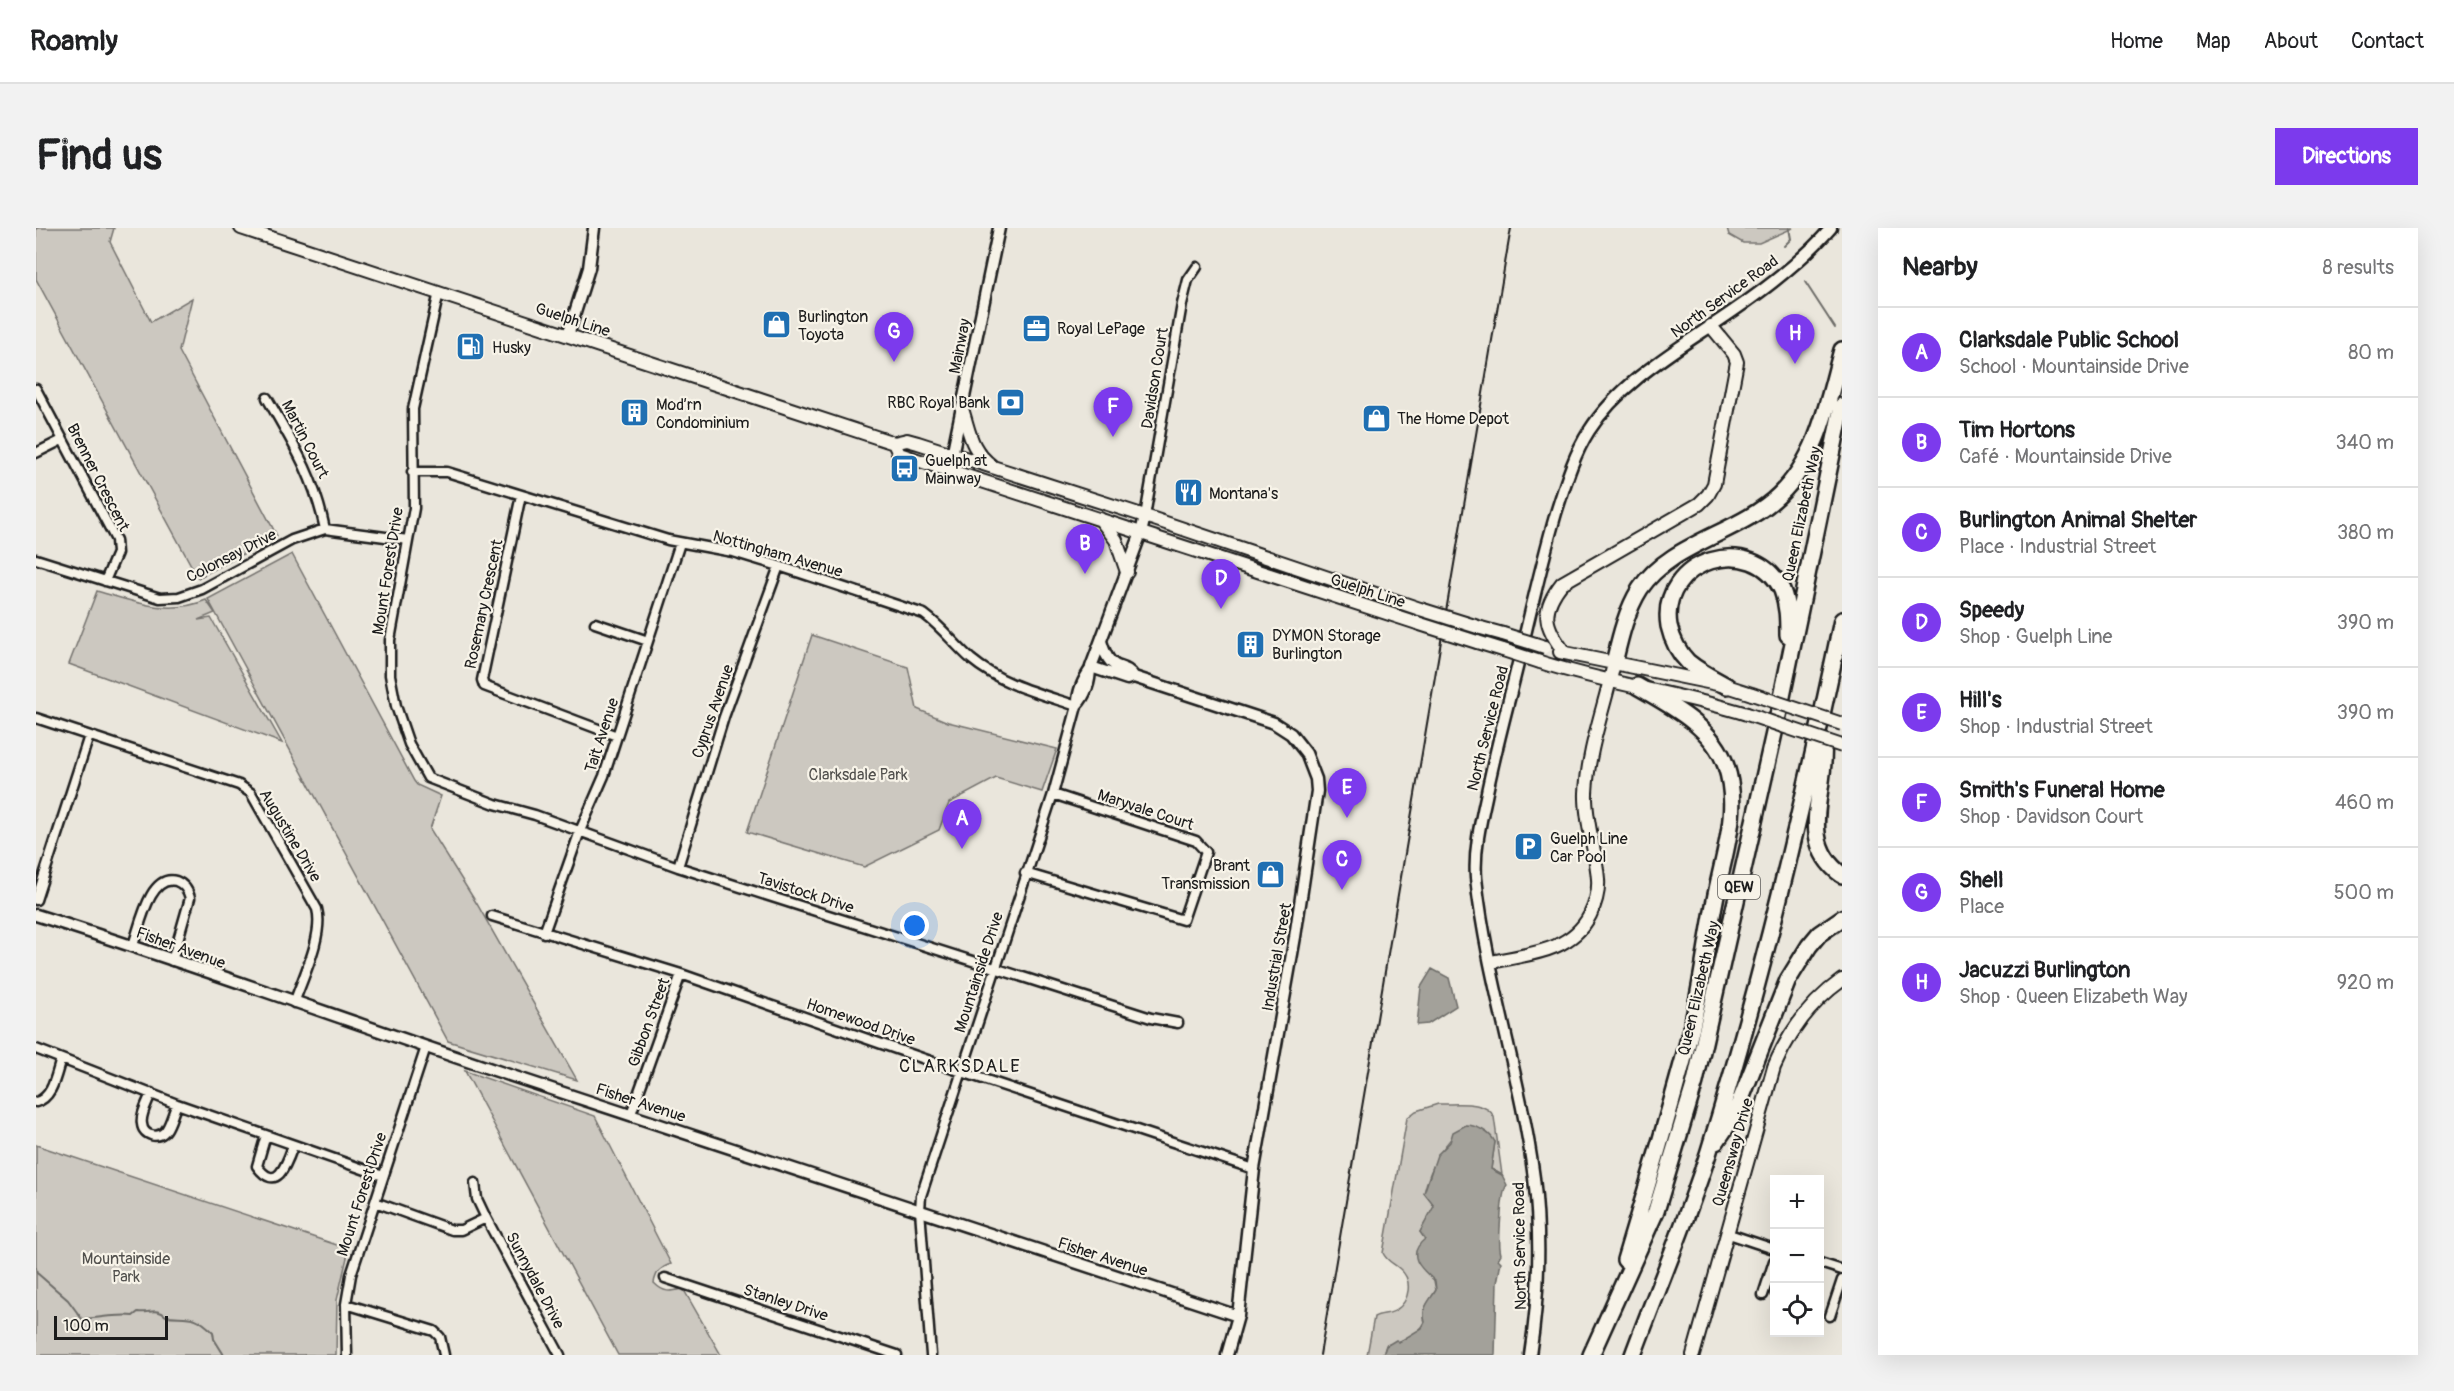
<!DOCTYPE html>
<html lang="en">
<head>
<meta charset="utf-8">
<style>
  :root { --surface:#fff; --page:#f2f2f2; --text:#202124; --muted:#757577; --line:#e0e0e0; --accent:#7c3aed }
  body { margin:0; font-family:Pangolin,sans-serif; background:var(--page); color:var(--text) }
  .controls { position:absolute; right:18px; bottom:18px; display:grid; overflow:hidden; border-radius:0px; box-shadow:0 6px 24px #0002 }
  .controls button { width:54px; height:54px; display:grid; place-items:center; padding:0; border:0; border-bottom:2px solid var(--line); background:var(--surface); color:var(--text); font:30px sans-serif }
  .scale { position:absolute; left:18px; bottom:15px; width:114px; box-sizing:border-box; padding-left:6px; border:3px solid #1c1c1c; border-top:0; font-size:16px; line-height:21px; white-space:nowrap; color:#1c1c1c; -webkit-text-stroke:4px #f7f3e8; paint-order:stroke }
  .you { position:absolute; left:879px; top:698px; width:21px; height:21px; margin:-15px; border:4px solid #fff; border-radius:50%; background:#1a73e8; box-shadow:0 0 0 9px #1a73e833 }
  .badge { display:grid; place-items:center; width:39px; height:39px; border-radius:50%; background:var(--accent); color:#fff; font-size:20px; font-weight:700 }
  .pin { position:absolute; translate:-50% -50px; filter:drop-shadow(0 2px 3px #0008) }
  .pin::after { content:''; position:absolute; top:32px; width:21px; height:18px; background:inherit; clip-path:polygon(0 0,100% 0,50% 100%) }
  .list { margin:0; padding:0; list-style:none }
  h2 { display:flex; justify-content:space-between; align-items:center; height:78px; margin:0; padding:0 24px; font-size:26px }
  h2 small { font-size:20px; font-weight:400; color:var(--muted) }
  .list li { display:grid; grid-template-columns:39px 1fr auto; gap:18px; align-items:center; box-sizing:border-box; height:90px; padding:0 24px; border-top:2px solid var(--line) }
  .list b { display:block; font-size:22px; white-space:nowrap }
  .list p { margin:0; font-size:20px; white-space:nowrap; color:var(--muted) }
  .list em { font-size:20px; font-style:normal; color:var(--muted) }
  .icon { flex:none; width:33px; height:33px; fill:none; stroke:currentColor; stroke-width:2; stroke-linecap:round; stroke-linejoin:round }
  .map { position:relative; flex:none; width:1806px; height:1127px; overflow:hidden; border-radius:0px }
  header { display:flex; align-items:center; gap:36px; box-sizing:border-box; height:84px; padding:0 30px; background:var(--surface); border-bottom:2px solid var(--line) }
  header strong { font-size:28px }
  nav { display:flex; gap:33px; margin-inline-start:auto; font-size:21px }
  .intro { display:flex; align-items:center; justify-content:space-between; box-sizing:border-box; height:144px; padding:0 36px }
  h1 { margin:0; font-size:42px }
  .button { padding:15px 27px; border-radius:0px; background:var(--accent); color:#fff; font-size:21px; font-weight:700 }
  main { display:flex; gap:36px; padding:0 36px }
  aside { flex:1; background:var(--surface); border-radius:0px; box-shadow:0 6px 24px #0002 }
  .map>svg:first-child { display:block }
  .green { fill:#ccc8c0; stroke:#74726e; stroke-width:1.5 }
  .water { fill:#a3a19a; stroke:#6d6c68; stroke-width:1.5 }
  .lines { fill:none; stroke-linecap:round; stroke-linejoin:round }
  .stream { stroke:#6d6c68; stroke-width:2 }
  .minor-casing { stroke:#1c1c1c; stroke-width:13 }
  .tertiary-casing { stroke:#1c1c1c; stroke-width:15 }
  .secondary-casing { stroke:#1c1c1c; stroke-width:16 }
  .motorway-casing { stroke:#1c1c1c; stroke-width:20 }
  .minor { stroke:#f7f3e8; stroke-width:8 }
  .tertiary { stroke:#f7f3e8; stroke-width:10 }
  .secondary { stroke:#f7f3e8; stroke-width:12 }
  .motorway { stroke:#f7f3e8; stroke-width:15 }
  .rail { stroke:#1c1c1c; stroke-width:2 }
  .secondary-bridge-casing { stroke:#1c1c1c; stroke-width:16; stroke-linecap:butt }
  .secondary-bridge { stroke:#f7f3e8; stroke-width:12 }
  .labels { text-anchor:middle; stroke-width:4.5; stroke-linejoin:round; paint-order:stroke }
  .shield { fill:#f7f3e8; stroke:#5e5c59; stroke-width:1.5 }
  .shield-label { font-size:15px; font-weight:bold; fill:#1c1c1c }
  .street-label { font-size:16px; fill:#1c1c1c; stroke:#f7f3e8 }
  .poi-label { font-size:16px; fill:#1c1c1c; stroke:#f7f3e8; text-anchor:start }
  .park-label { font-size:16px; fill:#51504d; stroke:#f7f3e8 }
  .neighbourhood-label { font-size:18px; letter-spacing:1.5px; fill:#1c1c1c; stroke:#f7f3e8 }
</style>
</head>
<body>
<header>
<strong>Roamly</strong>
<nav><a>Home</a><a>Map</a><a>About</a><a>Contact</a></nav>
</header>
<div class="intro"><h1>Find us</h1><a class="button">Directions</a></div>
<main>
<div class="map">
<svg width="1806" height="1127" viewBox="0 0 1806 1127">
  <rect width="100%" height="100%" fill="#eae6dc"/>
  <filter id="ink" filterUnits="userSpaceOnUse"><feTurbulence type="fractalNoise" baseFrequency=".0167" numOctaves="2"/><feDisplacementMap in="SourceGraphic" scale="12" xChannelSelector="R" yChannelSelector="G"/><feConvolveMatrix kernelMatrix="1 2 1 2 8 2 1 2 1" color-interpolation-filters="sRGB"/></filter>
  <g filter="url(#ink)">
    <path class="green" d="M0,0H78L74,14L115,94L156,70L143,123L241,308L162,350L0,51Z
      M1691,0H1757L1723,15H1707L1693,7Z
      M256,326L378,553L381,557L405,568L394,601L441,676L541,852L412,813L172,371Z
      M61,363C98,374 133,388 170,372L179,385L162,392L175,390L246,515L33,436Z
      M776,407L872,439L881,481L912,494L1021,521L1006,564L960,550L913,575L903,602L828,639L711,604Z
      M429,843L559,888L635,1036C624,1040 620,1044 618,1055C628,1065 634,1064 646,1061L649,1064L685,1127H582Z
      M1402,876C1418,877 1450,871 1458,889L1466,947L1455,941L1459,914L1430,897C1408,912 1394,940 1388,965L1399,978L1384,1004L1389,1011L1400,1062C1393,1074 1385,1080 1389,1094C1383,1107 1364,1114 1350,1117L1347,1127H1331L1338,1089C1345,1085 1353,1087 1360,1082C1374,1073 1377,1052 1364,1041C1358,1035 1351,1034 1347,1025L1371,890L1380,883Z
      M0,917L313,1021L301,1072L300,1127H0Z"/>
    <path class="water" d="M1396,741L1413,750L1420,778L1392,796L1381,797L1385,759Z
      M1430,897C1440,897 1454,904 1459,914L1455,941L1466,947L1471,957C1465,963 1462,1017 1465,1026L1462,1031L1465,1034L1461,1055L1459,1127H1347L1350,1118L1360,1112L1363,1114L1386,1100L1389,1094C1385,1079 1393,1074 1400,1062L1399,1053C1385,1041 1369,1027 1389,1011L1384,1004L1398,978L1388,965L1401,927L1414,914L1417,904Z"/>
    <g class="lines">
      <path class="stream" d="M1748,18L1755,11L1753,0
        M1769,54L1799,100
        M0,1040L1,1045L32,1072L46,1091C62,1090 83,1086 97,1088L102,1084C113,1086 121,1079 130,1088C153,1090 158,1085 177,1104L178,1111L188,1127
        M269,1127H277"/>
      <defs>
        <path id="minor" d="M403,64L377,181L378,280L354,412V447L360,478L373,516L392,550L459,576L499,587L642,639L1115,790L1142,795
          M0,161L80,312L81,325L69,353
          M231,170C258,217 278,248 289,301
          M0,225L26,212
          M376,244H411L632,312L697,324L743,338L888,386C907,400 918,416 935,431C966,457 1005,466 1041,478
          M485,267L446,452L448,458L581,508
          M1109,288L1146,76L1152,52L1161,39
          M0,331L124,370L143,369L166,361L256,312L289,301L372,312
          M559,395L612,413
          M1041,478C1051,467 1055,453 1055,439
          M0,490L203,557L215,565L281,681C288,707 267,749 258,775
          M642,639L688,489L743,338
          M989,645L1147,692L1170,624L1160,613L1017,566
          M0,672L53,508
          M456,688L645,746L926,844L1218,941
          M508,705L544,603L568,548L644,315
          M97,717C104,699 113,646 140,653C148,656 152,662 154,670L136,733
          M0,821L141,876L347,948
          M115,865C112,874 104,887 106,896C107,908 123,912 130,902C135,895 137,884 141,876
          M0,874C17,870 20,846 25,831
          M595,886L645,746
          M230,907L221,938C241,966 251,935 257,918
          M439,955L441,971L450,990L524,1127
          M339,974L416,1002H425L450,990
          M1690,1005L1738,1021
          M1784,1035L1806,1042
          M629,1050L861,1127
          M1727,1067L1738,1033
          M310,1076L398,1103L404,1109L408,1127
          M1794,1088L1806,1052
          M311,1127L310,1076L315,1047L390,819
          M895,1127L884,982L885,968L1017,566L1041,478C1040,464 1047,450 1055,439"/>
        <path id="tertiary" d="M532,107L553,40L558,0
          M913,242L963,0
          M1065,413C1075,449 1087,432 1098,449L1238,495L1255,506L1270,525L1280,551L1281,563L1259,709L1218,941L1202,1088L1191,1127
          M1098,449L1091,451L1055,439L1105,305L1109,288
          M0,687C156,736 309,792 464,844C710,926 956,1007 1202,1088
          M1494,1127C1503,1069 1505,1008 1498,950C1485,849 1451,751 1440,650C1438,623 1444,596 1450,569C1458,529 1468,491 1478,452C1492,396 1504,340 1520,285C1529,257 1537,228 1553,203C1581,159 1630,128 1672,100C1716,71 1761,39 1795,0"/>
        <path id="secondary" d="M205,0L858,215L871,212L882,215L1109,288L1384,381
          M926,181C934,205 934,221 956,238
          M858,215L863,226L1381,395
          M1064,291L1080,312L1091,344
          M1445,400L1467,406
          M1441,414L1467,422
          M1524,424L1691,458L1716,466
          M1529,425C1508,398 1504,383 1526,355L1663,276L1672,267L1678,256L1701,134L1698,126L1675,98
          M1504,434C1572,456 1643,465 1711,486
          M1455,734C1492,726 1535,724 1554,687C1560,675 1563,664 1562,651C1560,622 1549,594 1550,565C1552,520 1569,478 1578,435
          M1657,1127L1738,839C1753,804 1775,774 1806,752"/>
        <path id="motorway" d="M1578,435C1584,410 1590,383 1604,361C1634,315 1703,306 1743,267C1783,229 1792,172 1806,122
          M1691,458C1678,451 1664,444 1652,434C1642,424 1636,411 1633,398C1622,331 1718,303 1746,362C1752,377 1752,392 1752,407
          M1787,516C1792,561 1759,613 1806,647
          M1680,914L1699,886L1752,752L1773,718L1783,706L1806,690
          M1589,1032C1611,958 1634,884 1653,810C1665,765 1670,717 1679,672C1687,627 1705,583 1690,538C1677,499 1634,477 1601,458
          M1555,1127L1620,983L1659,854L1743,483L1806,178
          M1597,1127C1622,1059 1651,992 1673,923C1727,749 1769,571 1806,392"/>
      </defs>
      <use href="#minor" class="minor-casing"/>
      <use href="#tertiary" class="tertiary-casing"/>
      <use href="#secondary" class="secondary-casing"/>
      <use href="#motorway" class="motorway-casing"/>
      <use href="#minor" class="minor"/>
      <use href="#tertiary" class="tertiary"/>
      <use href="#secondary" class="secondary"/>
      <use href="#motorway" class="motorway"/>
      <path class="rail" d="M1284,1127L1475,0"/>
      <defs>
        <path id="secondary-bridge" d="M1384,381L1445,400
          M1381,395L1441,414
          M1467,406L1509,419
          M1467,422L1504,434
          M1716,466L1806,496
          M1711,486L1806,518"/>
      </defs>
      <use href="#secondary-bridge" class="secondary-bridge-casing"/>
      <use href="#secondary-bridge" class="secondary-bridge"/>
    </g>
  </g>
  <defs>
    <symbol id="shop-square" viewBox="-11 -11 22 22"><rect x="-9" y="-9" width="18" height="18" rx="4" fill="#1f6fb2" stroke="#f7f3e8"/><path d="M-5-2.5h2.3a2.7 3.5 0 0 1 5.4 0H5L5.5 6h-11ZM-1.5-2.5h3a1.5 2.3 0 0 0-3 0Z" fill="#fff"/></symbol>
    <symbol id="office-square" viewBox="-11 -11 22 22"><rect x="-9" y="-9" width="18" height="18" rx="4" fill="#1f6fb2" stroke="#f7f3e8"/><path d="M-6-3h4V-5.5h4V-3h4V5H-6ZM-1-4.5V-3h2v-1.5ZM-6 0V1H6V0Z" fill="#fff"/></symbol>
    <symbol id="fuel-square" viewBox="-11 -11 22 22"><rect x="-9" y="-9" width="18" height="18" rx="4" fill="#1f6fb2" stroke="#f7f3e8"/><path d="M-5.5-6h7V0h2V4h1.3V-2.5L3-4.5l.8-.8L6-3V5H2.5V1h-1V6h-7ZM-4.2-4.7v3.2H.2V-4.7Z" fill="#fff"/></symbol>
    <symbol id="bank-square" viewBox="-11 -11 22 22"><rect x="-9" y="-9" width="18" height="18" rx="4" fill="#1f6fb2" stroke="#f7f3e8"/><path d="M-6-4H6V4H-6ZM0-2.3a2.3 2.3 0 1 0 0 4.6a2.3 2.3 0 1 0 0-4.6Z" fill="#fff"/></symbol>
    <symbol id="building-square" viewBox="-11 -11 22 22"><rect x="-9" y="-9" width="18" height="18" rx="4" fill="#1f6fb2" stroke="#f7f3e8"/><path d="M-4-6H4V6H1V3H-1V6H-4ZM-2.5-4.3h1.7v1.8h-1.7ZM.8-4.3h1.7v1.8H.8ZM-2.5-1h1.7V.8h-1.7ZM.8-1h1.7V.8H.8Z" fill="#fff"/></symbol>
    <symbol id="bus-square" viewBox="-11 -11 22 22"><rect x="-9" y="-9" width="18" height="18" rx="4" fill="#1f6fb2" stroke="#f7f3e8"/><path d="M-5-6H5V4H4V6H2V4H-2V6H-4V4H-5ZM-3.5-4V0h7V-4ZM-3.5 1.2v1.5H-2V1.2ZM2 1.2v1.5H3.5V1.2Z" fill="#fff"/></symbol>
    <symbol id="restaurant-square" viewBox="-11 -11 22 22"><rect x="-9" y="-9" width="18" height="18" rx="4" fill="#1f6fb2" stroke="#f7f3e8"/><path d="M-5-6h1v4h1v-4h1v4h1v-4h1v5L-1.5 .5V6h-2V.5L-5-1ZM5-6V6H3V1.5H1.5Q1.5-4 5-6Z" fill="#fff"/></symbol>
    <symbol id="parking-square" viewBox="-11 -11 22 22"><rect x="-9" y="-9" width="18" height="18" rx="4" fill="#1f6fb2" stroke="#f7f3e8"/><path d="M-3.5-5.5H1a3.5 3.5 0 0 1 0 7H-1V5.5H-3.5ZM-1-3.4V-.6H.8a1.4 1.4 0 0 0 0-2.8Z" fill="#fff"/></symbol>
  </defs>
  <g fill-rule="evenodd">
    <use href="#shop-square" x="724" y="80" width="33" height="33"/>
    <use href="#office-square" x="984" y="84" width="33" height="33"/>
    <use href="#fuel-square" x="418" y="102" width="33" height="33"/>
    <use href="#bank-square" x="958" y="158" width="33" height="33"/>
    <use href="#building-square" x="582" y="168" width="33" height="33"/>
    <use href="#shop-square" x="1324" y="174" width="33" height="33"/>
    <use href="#bus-square" x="852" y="224" width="33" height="33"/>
    <use href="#restaurant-square" x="1136" y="248" width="33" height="33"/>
    <use href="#building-square" x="1198" y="400" width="33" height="33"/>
    <use href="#parking-square" x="1476" y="602" width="33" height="33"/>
    <use href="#shop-square" x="1218" y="630" width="33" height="33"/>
  </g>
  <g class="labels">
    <rect class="shield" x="1682" y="647" width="42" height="24" rx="4.5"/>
    <g class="shield-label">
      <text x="1703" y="664">QEW</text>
    </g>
    <g class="street-label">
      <text transform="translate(1688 68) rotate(-36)" y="6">North Service Road</text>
      <text transform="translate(537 91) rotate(18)" y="6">Guelph Line</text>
      <text transform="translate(923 118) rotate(-79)" y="6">Mainway</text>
      <text transform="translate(1118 150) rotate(-81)" y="6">Davidson Court</text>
      <text transform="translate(270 211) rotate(63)" y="6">Martin Court</text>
      <text transform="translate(63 249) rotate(63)" y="6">Brenner Crescent</text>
      <text transform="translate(1765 286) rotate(-78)" y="6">Queen Elizabeth Way</text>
      <text transform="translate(742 325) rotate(16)" y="6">Nottingham Avenue</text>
      <text transform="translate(195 327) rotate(-27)" y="6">Colonsay Drive</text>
      <text transform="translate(351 343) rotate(-81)" y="6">Mount Forest Drive</text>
      <text transform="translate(1332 362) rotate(18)" y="6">Guelph Line</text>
      <text transform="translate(447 376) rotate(-78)" y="6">Rosemary Crescent</text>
      <text transform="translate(676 483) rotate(-71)" y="6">Cyprus Avenue</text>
      <text transform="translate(1451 500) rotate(-76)" y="6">North Service Road</text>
      <text transform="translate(565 507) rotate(-72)" y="6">Tait Avenue</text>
      <text transform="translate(1110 581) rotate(18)" y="6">Maryvale Court</text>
      <text transform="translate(255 607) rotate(59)" y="6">Augustine Drive</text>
      <text transform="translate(770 664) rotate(18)" y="6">Tavistock Drive</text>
      <text transform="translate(145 719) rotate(20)" y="6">Fisher Avenue</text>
      <text transform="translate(1240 729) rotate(-80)" y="6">Industrial Street</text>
      <text transform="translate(942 744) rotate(-72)" y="6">Mountainside Drive</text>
      <text transform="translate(1662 760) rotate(-77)" y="6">Queen Elizabeth Way</text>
      <text transform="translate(825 793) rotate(19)" y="6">Homewood Drive</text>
      <text transform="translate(612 794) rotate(-70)" y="6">Gibbon Street</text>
      <text transform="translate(605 874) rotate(18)" y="6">Fisher Avenue</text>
      <text transform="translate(1696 924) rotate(-74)" y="6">Queensway Drive</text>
      <text transform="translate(325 966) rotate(-72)" y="6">Mount Forest Drive</text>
      <text transform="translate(1483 1018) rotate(-91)" y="6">North Service Road</text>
      <text transform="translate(1067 1028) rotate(18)" y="6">Fisher Avenue</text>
      <text transform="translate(500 1052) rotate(62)" y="6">Sunnydale Drive</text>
      <text transform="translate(750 1074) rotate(18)" y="6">Stanley Drive</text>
    </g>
    <g class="poi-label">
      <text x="762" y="94">Burlington<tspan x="762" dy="18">Toyota</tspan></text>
      <text x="1021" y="106">Royal LePage</text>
      <text x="456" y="125">Husky</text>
      <text x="954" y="180" text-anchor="end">RBC Royal Bank</text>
      <text x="620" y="182">Mod’rn<tspan x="620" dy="18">Condominium</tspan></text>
      <text x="1361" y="196">The Home Depot</text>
      <text x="889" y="238">Guelph at<tspan x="889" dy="18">Mainway</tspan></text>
      <text x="1173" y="271">Montana's</text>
      <text x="1236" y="413">DYMON Storage<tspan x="1236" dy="18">Burlington</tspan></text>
      <text x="1514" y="616">Guelph Line<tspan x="1514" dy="18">Car Pool</tspan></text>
      <text x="1214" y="643" text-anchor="end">Brant<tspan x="1214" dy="18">Transmission</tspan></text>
    </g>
    <g class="park-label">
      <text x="822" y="552">Clarksdale Park</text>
      <text x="90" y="1036">Mountainside<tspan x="90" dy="18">Park</tspan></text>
    </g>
    <g class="neighbourhood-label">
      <text x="924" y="844">CLARKSDALE</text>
    </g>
  </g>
</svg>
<div class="controls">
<button>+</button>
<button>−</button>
<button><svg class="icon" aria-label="locate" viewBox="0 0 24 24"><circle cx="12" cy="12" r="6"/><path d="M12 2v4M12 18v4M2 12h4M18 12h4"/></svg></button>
</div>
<div class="scale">100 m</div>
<div class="you"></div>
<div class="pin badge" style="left:926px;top:621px">A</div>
<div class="pin badge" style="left:1049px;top:346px">B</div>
<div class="pin badge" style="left:1306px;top:662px">C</div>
<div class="pin badge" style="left:1185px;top:381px">D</div>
<div class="pin badge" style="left:1311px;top:590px">E</div>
<div class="pin badge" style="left:1077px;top:209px">F</div>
<div class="pin badge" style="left:858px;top:134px">G</div>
<div class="pin badge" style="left:1759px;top:136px">H</div>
</div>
<aside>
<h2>Nearby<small>8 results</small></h2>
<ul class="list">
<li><span class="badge">A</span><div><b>Clarksdale Public School</b><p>School · Mountainside Drive</p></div><em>80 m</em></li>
<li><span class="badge">B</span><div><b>Tim Hortons</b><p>Café · Mountainside Drive</p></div><em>340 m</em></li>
<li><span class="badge">C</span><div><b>Burlington Animal Shelter</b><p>Place · Industrial Street</p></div><em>380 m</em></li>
<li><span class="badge">D</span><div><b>Speedy</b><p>Shop · Guelph Line</p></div><em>390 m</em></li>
<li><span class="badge">E</span><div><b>Hill's</b><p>Shop · Industrial Street</p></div><em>390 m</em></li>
<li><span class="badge">F</span><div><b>Smith's Funeral Home</b><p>Shop · Davidson Court</p></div><em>460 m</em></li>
<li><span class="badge">G</span><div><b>Shell</b><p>Place</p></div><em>500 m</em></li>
<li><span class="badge">H</span><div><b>Jacuzzi Burlington</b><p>Shop · Queen Elizabeth Way</p></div><em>920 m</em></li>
</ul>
</aside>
</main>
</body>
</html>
